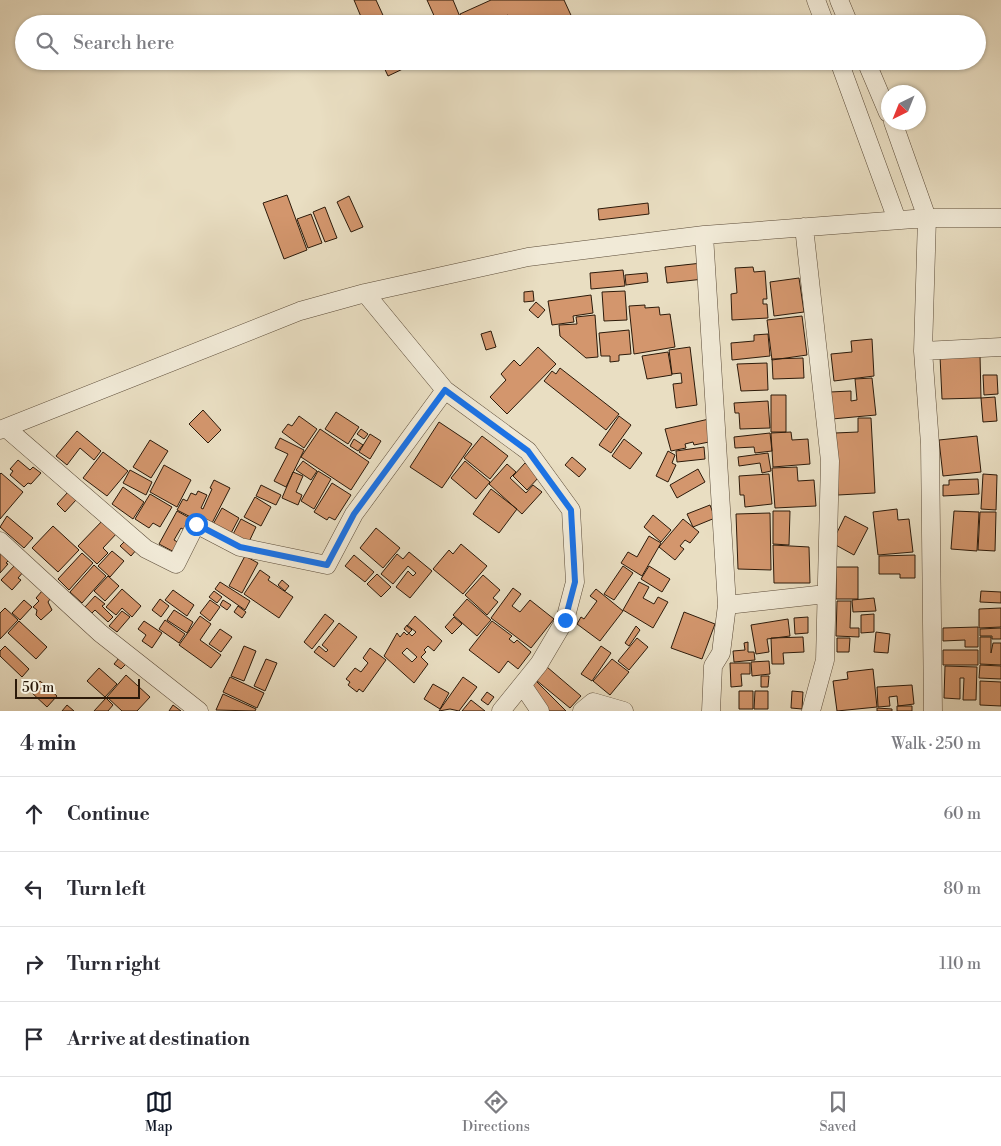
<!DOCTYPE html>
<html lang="en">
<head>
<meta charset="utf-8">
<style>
  :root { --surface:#fff; --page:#f2f2f3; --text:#2b2b33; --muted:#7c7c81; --line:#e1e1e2; --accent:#111827 }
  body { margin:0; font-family:"Libre Bodoni",serif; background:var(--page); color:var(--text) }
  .compass { position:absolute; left:881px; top:85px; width:45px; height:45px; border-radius:50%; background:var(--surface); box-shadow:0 1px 4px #0004; rotate:223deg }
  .scale { position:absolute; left:15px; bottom:12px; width:125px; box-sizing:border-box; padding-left:5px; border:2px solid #2c1a0a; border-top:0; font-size:14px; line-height:18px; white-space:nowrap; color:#2c1a0a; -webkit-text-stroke:4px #f1ead7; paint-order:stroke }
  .stop { position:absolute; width:15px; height:15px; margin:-11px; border:4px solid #1a73e8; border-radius:50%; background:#fff }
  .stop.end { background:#1a73e8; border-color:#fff; box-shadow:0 1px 5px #0008 }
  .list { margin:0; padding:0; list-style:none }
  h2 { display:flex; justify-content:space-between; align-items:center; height:65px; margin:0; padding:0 20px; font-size:21px }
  h2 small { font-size:16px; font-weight:400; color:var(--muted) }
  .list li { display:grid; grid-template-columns:32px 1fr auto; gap:15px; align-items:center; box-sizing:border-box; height:75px; padding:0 20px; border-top:1px solid var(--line) }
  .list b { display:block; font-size:19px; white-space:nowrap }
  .list em { font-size:16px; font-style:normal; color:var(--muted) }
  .icon { flex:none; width:28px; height:28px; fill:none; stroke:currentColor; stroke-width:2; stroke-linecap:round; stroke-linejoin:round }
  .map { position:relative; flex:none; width:1001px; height:711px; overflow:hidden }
  .search { position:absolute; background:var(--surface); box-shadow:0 1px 4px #0004; left:15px; right:15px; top:15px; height:55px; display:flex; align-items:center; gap:12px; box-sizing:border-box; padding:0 18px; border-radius:28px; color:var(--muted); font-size:19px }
  .sheet { height:365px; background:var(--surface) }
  nav { display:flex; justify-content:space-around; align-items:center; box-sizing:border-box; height:70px; border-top:1px solid var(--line); background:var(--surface); font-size:14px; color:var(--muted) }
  nav a { display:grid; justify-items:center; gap:2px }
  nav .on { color:var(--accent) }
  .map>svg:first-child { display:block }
  .building { fill:#d3966d; stroke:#2c1a0a; fill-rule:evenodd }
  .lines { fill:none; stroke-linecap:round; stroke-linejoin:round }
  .minor-casing { stroke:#5b4b38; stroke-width:19 }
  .minor { stroke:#f1ead7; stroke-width:18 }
  .route { stroke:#1a73e8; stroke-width:6 }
</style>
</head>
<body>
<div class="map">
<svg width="1001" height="711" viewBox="0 0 1001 711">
  <rect width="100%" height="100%" fill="#e9dec2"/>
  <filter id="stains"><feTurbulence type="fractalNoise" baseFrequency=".004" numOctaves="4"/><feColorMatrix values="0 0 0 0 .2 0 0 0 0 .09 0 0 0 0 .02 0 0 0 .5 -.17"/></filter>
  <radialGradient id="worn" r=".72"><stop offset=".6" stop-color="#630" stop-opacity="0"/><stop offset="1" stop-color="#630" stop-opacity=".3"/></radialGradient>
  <path class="building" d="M354,0H376L387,24H364Z
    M427,0H453L463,24H428L436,20Z
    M491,0H564L575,24H512L508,15L489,24H465L460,14Z
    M381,61H404L407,67L388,76Z
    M287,195L307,250L284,259L263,203Z
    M349,196L363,227L351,232L337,202Z
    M648,203L649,214L599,220L598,209Z
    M325,207L337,238L325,242L313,212Z
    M311,214L322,243L308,248L297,219Z
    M702,263L704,279L667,283L665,267Z
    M753,267L754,272L765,271L767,299H763V304H767L768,318L732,320L731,294L737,293L735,268Z
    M623,270L625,286L591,289L590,273Z
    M647,273L648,282L626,285L625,275Z
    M799,278L804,312L774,316L770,282Z
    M533,291L534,301L524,302V292Z
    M625,291L627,320L604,321L602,292Z
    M591,295L593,313L573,316L574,322L552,325L548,301Z
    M536,302L545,310L538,318L529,310Z
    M645,305V308L659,307L660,315L670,314L675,347L634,354L629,306Z
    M595,315L598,357L586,358L560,336L559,325L577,324L576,317Z
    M802,316L807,355L772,360L767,320Z
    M629,330L631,354L619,355V361L610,362V356H601L599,333Z
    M491,331L496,347L486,350L481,334Z
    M768,334L770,356L732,360L731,343L754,341V335Z
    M872,339L874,376L834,381L831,354L852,352L851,341Z
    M538,347L556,364L507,414L490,397L506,380L501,374L514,360L520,366Z
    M690,347L697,405L676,408L673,384L682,383L681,373L672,374L669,350Z
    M668,352L672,375L647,379L642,356Z
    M980,355L981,398L942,399L940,356Z
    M803,358L804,378L773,379L772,359Z
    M767,363L768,390L741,391L737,364Z
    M560,368L619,414L606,430L544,381L552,371L556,374Z
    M983,375H997L998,394L984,395Z
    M872,378L876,415L832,419L830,392L851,391V401L857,400L855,379Z
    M771,395H786V432H771Z
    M995,397L997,421L983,422L981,398Z
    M768,401L770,428L740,429L739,413H735L734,403Z
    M203,410L221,430L208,443L189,424Z
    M336,412L359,427L348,444L325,429Z
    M299,416L317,429L304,448L282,432L288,424L292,426Z
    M619,416L631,425L611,453L599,445Z
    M858,418H871L875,493L838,495L835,433L858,432Z
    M709,419L714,441L694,445L693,442L685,444L686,448L671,451L665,429Z
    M439,422L472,444L442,488L410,467Z
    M320,429L369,462L351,490L301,457Z
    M361,429L368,434L364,439L357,434Z
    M77,431L101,451L94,460L80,448L67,465L56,456Z
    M791,432L792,440L808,439L810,464L773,467L771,433Z
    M770,433L772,451L755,453L754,447L735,448L734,437Z
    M370,434L381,441L370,459L359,452Z
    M482,436L508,456L490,479L464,458Z
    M977,436L981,472L943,476L939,440Z
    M280,438L304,450L286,487L274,481L288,454L275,448Z
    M354,439L363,445L358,451L350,446Z
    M624,439L642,453L630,469L612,456Z
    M150,440L168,451L151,478L133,467Z
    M704,447L705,459L677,462L676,451Z
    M668,451L675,455L672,463L676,465L668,482L656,476Z
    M103,452L128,471L107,496L83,478Z
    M768,453L771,471L762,473L760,463L739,466L738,457Z
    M572,457L586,469L579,477L565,465Z
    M18,460L30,470L33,467L41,473L31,484L28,483L24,487L10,475L13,471L10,469Z
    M303,461L317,471L311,480L296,470Z
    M465,461L490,482L476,499L451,478Z
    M525,463L539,477L527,490L513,476Z
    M507,464L516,472L510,478L526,493L533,485L542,492L522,514L489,484Z
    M164,465L191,480L177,507L150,492Z
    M797,467L798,481L814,480L816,506L775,508L772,468Z
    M698,469L705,482L677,498L670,485Z
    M130,470L152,482L146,495L123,483Z
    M318,471L331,479L314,509L301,501Z
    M293,472L303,476L296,492L302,495L298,505L282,498Z
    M1,473L23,492L0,519V474Z
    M769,474L772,504L745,507L744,495H740L739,476Z
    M983,474L997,475L996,510L981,509Z
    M978,479L979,494L943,496V485H949V480Z
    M214,480L230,488L210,527L177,510L183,499L187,501L191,493L196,495L198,491L207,495L201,508L203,509L212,489L210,488Z
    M332,483L351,495L335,520L329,517L327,520L314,512Z
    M261,485L281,495L276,505L256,496Z
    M123,487L144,502L133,519L112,504Z
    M491,489L517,509L499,533L473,514Z
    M68,492L76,500L65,512L57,504Z
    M150,494L172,507L160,527L153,523L149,528L135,519Z
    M255,497L271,507L261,526L244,517Z
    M710,505L715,518L693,527L687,514Z
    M222,508L239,518L229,537L211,528Z
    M897,509L898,520L909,519L913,552L878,555L873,512Z
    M177,511L195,521L188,532L181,528L174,540L181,544L176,553L159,544Z
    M773,511H790L789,545L773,544Z
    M954,511L979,512L977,551L951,549Z
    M980,512H996L995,551L978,550Z
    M770,513L771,570L738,569L736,514Z
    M653,515L671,530L661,542L644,527Z
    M7,516L33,538L24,548L0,527Z
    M845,516L868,528L854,555L832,543Z
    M104,519L118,532L103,548L108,553L97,564L78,546Z
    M241,519L256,527L247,546L231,538Z
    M683,519L699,532L690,543L685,540L680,546L684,549L675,560L659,547Z
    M53,526L79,550L58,572L32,548Z
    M376,528L400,548L383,568L360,548Z
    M649,536L661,543L642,576L621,563L628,552L637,557Z
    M127,539L137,549L131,556L120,546Z
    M461,544L487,566L463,594L433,569L449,550L453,554Z
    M773,545L809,547L810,583H774Z
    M0,551L10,559L6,563L8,564L0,573Z
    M112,551L124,561L110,577L98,566Z
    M409,552L432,571L410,598L396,587L408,571L413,576L416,573L408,566L393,584L381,574L397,554L403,559Z
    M82,553L93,563L69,590L58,579Z
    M354,555L374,572L365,582L345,566Z
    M915,555V578H900V574H879V556Z
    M245,556L258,563L242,593L229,586Z
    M16,564L24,571L18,578L21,580L12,590L1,580Z
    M94,565L106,576L82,603L70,592Z
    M623,566L633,573L614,600L604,594Z
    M649,566L670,579L662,592L641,579Z
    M836,567H858V599H836Z
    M260,570L270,577L268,580L293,597L279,618L244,594Z
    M377,574L391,587L381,597L367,584Z
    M483,575L500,590L493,598L498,602L487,615L465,595Z
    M108,576L119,586L105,601L94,591Z
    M282,580L289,586L285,591L278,585Z
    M220,582L250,601L245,610L215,589Z
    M639,582L649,587L643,598L654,604L658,597L668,602L653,628L623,610Z
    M513,588L521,594L512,606L520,612L530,600L554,619L531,648L491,618Z
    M122,589L141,606L132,617L122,608L116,615L106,607Z
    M596,589L623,611L600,641L577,624L581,617L584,619L597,601L590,596Z
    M173,590L194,605L187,616L165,600Z
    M42,591L50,599L48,602L52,610L41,620L36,615L37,610L33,607L39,601L36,598Z
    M214,591L222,597L217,603L209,597Z
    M981,591L1001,592V603L980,602Z
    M95,596L105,604L102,606L113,617L108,622L95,610L92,613L85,607Z
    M874,598L876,611L853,612L852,600Z
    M160,599L169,606L161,617L152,610Z
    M467,599L491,620L477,636L453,615Z
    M24,600L32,607L20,620L12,613Z
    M210,600L220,607L210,621L200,613Z
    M223,600L231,605L227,610L220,605Z
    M837,601H851L850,628H859V637L836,636Z
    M238,606L246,612L242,618L234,612Z
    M5,608L18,620L0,639V613Z
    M1001,608V627L979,628V609Z
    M174,610L193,622L187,633L167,620Z
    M122,611L130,617L117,632L109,626Z
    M684,612L715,624L702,659L671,648Z
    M325,614L334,621L312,649L304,642Z
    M874,614V632L861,633V615Z
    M200,616L211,624L200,640L221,655L211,668L179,645Z
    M415,616L442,641L434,651L428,646L424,650L426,652L421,657L428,664L414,683L384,656L397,633L400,637L404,632L407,635L412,630L407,626ZM407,648L417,657L412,662L402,653Z
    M454,617L462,624L452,634L445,627Z
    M808,617V633L795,634L794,618Z
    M788,619L790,636L767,639L769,652L756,654L751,625Z
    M165,620L185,634L179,643L159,629Z
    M19,621L47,647L36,659L8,633Z
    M144,621L162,633L152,648L142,641L146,635L138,629Z
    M492,621L512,636L509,639L514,643L517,640L531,652L518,669L508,661L499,673L469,650Z
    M339,623L357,637L334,667L314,652L319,646L326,652L328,650L322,645Z
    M407,625L416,632L412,636L404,629Z
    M636,626L640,630L629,646L625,643Z
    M978,627V647H965V640L943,641V628Z
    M1001,628V639H992V636H980V629Z
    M220,629L232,637L221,652L209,644Z
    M876,632L890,634L888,653L874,652Z
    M803,637L804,652L783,653L784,664H772L771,638Z
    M980,637H991V653L993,643H1001V665L980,664Z
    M637,638L648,647L629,670L618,661Z
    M837,638H850L849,652H837Z
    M748,642V652H754L755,660L734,662L733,651L745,650L744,643Z
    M5,646L29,669L22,677L0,656V651Z
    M244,646L256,651L244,681L231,676Z
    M601,646L611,653L592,681L581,674Z
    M370,648L386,660L363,692L359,689L357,692L348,685L350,682L346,679L355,668L361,672L368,663L363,658Z
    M943,650H978V665H943Z
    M119,658L126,664L121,669L114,664Z
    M266,659L277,663L265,691L254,686Z
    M612,659L629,672L610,695L593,681Z
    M769,661L770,674L752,676L751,662Z
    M730,663H750V674H741L742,686L731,687Z
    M980,665L1001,666V679L979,678Z
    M945,666L977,667L976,700H963L964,678H960V699L944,698Z
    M547,667L581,696L570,708L536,680Z
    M99,668L117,684L105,697L87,681Z
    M873,669L877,707L837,711L833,681L848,679L847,672Z
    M126,675L150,697L137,711H122L107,697Z
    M761,676H769L768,687H761Z
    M230,677L264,693L257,708L223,692Z
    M463,677L477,687L459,711L450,709L439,711Z
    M40,681L57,696L47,707L31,692Z
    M536,681L566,711H546L526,691Z
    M980,681L1001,682V706L980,705Z
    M433,684L449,693L440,709L424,699Z
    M912,685L914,704L898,706L897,696L889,697L890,706L878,707L877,687Z
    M739,691H753V709H739Z
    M755,691H768V709H754Z
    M792,691L803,692L802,709L791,708Z
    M487,692L494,697L488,705L481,700Z
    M223,694L256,709L255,711L216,710Z
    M106,698L113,705L108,711H94Z
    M471,700L485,711H462Z
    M67,705L74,711H62Z
    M173,705L181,711H169Z
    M897,706H912V711H897Z
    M877,708L892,709V711H877Z"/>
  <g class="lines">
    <defs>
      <path id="minor" d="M816,0L825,24
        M839,0L849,24
        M839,61L897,220
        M866,61L888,113
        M893,122L927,218L923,351L930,444L933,711
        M804,227L830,461L825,660L811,711
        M704,235L727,605L721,653L713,666L711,711
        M365,293L445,390L528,451L571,510L575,582L565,620L539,664L501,711
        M923,351L1001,347
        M6,428L146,549L176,564L196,524L240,547L327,565L354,514L445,390
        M0,430L300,311L365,293L528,257L704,235L927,218H1001
        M0,541L100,633L199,711
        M727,605L826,594
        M523,686L540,711
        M582,711L593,702L624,711"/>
    </defs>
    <use href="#minor" class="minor-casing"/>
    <use href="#minor" class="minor"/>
  </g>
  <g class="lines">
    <path class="route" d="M196,524L240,547L327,565L354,514L445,390L528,451L571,510L575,582L565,620"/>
  </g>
  <rect width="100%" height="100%" filter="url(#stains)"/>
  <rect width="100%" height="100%" fill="url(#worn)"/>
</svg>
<svg class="compass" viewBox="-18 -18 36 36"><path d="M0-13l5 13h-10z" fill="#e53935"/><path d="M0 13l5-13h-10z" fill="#7c7c81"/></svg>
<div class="scale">50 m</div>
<div class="stop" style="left:196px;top:524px"></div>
<div class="stop end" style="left:565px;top:620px"></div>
<div class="search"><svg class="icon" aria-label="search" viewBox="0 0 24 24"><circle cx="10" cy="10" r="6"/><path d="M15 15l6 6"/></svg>Search here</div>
</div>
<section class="sheet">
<h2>4 min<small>Walk · 250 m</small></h2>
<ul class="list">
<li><svg class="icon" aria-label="ahead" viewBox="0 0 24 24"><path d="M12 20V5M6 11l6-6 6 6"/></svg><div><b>Continue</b></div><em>60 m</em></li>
<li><svg class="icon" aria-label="left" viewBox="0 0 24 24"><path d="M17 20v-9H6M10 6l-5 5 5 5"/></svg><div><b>Turn left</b></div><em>80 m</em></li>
<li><svg class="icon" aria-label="right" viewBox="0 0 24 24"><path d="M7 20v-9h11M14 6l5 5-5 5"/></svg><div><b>Turn right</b></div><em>110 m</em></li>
<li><svg class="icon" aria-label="arrive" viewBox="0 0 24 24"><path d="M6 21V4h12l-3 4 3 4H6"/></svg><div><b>Arrive at destination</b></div></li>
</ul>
</section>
<nav>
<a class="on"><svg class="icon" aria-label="map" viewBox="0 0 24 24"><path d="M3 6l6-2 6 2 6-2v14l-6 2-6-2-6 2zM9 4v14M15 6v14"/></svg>Map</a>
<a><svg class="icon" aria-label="directions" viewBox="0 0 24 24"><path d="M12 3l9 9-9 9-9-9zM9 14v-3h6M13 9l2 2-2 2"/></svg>Directions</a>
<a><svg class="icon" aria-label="saved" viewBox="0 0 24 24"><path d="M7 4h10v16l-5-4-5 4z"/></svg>Saved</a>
</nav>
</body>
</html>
